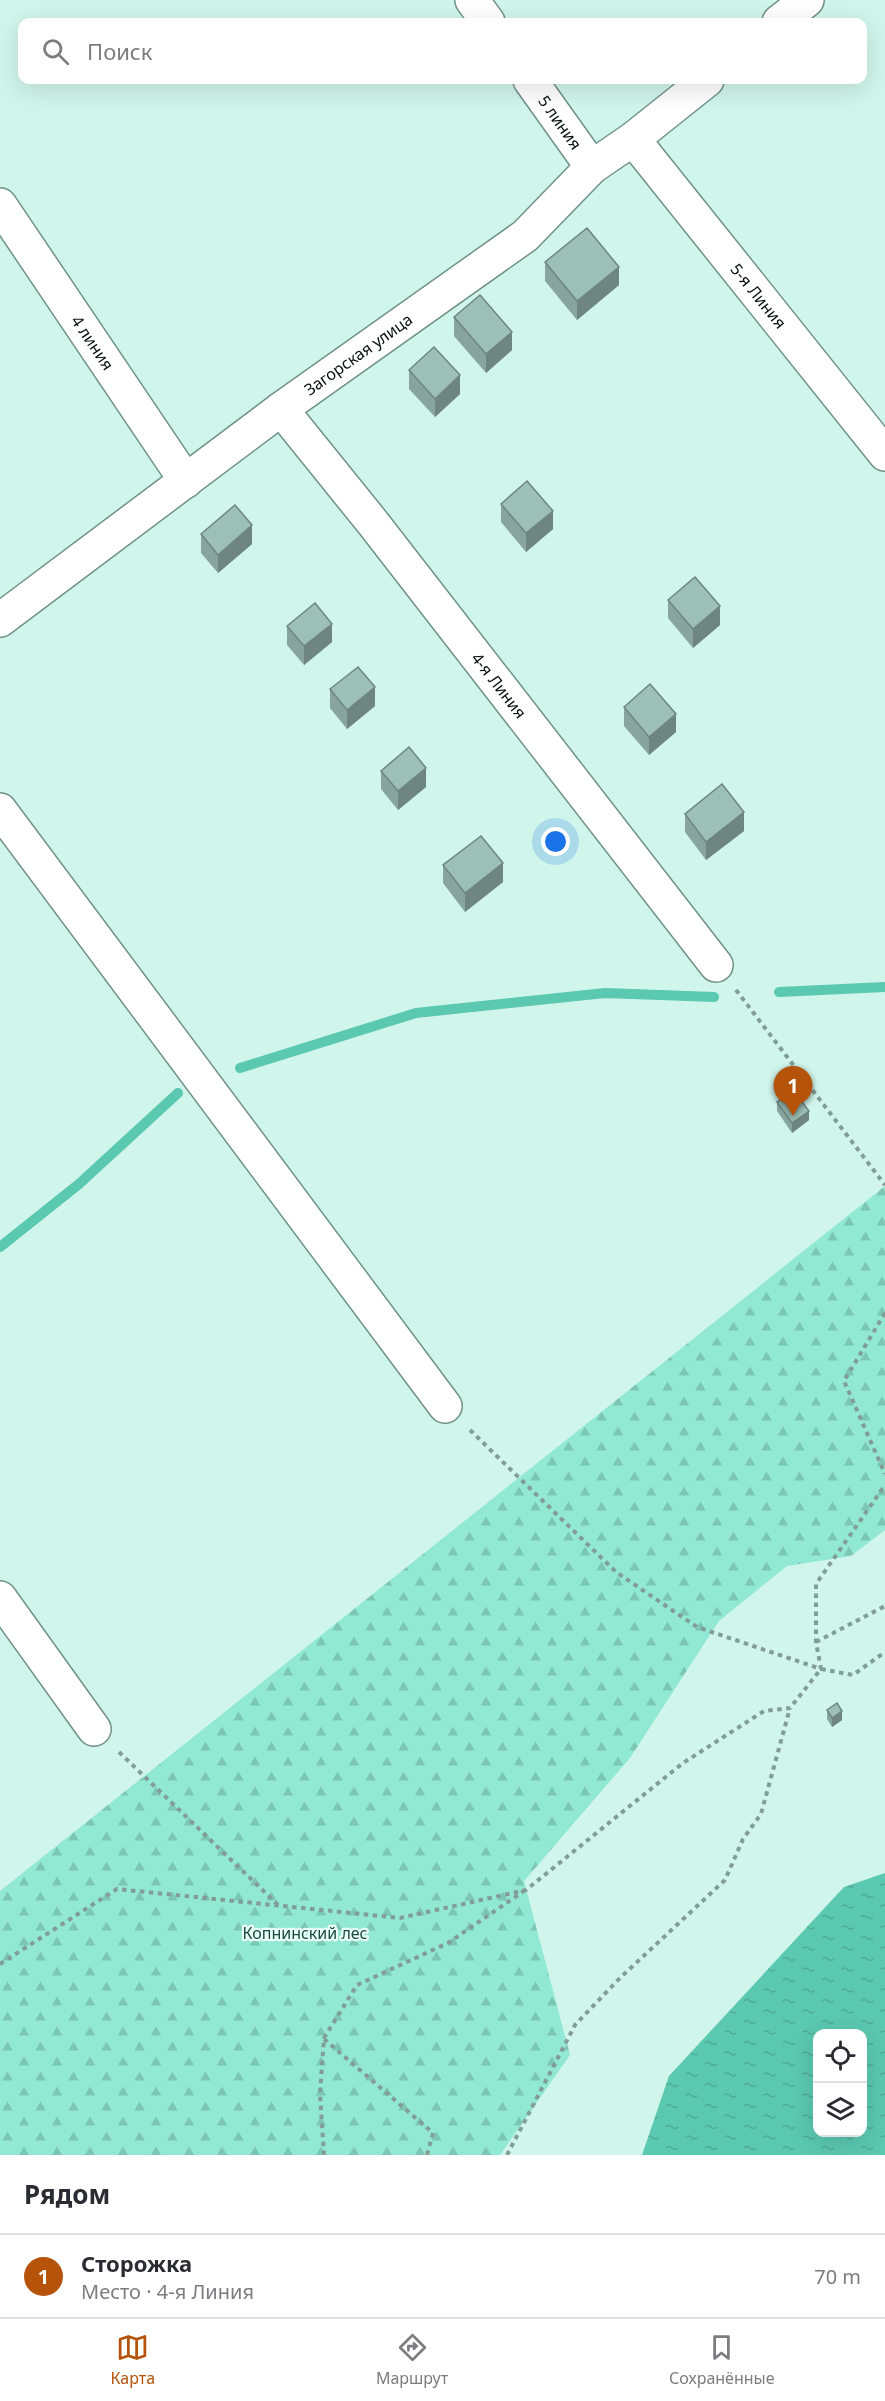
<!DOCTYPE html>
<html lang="ru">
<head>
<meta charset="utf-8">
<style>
  :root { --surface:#fff; --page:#f7f7f7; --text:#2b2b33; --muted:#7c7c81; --line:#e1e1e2; --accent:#b45309 }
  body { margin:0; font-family:"Noto Sans",sans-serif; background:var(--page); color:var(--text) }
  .controls { position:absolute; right:18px; bottom:18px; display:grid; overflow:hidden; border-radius:12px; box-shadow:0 6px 24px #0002 }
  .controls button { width:54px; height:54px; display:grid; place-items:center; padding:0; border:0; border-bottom:2px solid var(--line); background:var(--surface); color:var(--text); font:30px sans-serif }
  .you { position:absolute; left:556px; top:842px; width:21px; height:21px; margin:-15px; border:4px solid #fff; border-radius:50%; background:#1a73e8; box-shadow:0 0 0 9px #1a73e833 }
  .badge { display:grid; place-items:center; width:39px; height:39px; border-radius:50%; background:var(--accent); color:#fff; font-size:20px; font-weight:700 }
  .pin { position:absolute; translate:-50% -50px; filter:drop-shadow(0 2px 3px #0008) }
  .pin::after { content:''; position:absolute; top:32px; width:21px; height:18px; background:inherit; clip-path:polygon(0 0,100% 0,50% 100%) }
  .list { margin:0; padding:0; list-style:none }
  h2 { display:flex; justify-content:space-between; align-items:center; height:78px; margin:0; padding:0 24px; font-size:26px }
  h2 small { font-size:20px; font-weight:400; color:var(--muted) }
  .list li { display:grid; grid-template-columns:39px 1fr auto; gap:18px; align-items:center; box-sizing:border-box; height:84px; padding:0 24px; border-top:2px solid var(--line) }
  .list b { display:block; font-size:22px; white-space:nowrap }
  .list p { margin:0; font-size:20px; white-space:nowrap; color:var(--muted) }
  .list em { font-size:20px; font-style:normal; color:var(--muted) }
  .icon { flex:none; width:33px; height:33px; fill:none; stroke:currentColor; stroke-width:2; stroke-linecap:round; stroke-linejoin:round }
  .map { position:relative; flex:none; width:885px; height:2155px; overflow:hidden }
  .search { position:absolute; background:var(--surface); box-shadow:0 6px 24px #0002; left:18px; right:18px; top:18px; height:66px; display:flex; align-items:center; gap:15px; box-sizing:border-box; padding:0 21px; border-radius:12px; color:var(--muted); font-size:22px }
  .sheet { height:162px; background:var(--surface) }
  nav { display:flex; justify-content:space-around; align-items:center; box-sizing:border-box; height:84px; border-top:2px solid var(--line); background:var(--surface); font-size:16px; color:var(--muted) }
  nav a { display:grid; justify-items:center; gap:3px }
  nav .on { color:var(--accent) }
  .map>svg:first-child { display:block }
  .forest { fill:url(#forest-firs) }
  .water { fill:url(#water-ripples); fill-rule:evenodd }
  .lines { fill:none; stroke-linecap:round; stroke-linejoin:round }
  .stream { stroke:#5bc8b0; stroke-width:10 }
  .street-casing { stroke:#709288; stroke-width:36 }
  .path { stroke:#819d95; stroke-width:4; stroke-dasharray:4.5 4.5; stroke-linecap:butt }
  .street { stroke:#fff; stroke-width:33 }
  .wall { fill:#87a59d }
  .shaded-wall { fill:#6e867f }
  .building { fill:#9dc0b6; stroke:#6e867f; stroke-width:1.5 }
  .labels { text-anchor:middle; stroke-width:4.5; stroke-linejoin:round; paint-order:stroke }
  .street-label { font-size:16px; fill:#04100d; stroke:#e9fff8 }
  .park-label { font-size:16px; fill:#18483e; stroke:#e9fff8 }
</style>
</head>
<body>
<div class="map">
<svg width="885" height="2155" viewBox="0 0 885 2155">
  <defs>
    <pattern id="forest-firs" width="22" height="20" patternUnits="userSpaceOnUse" patternTransform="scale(1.5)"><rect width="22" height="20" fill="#92e9d3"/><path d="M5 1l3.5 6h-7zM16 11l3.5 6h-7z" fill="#7cc7b4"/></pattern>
    <pattern id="water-ripples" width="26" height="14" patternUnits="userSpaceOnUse" patternTransform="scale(1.5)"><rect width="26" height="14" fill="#5bc8b0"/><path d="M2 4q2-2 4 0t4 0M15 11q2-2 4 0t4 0" fill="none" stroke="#4eab96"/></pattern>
  </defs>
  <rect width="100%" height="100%" fill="#d0f5eb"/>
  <path class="forest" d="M885,1186V1530L851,1556L787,1566L719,1621L630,1758L524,1881L570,2055L500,2155H0V1891Z"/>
  <path class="water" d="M885,1873V2155H642L669,2076L844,1887ZM818,2034H862V2132H818Z"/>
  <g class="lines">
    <path class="stream" d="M779,992L885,987
      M240,1068L416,1013L605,993L714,997
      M0,1247L79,1184L178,1093"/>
    <defs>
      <g id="street">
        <path d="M472,0L488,22"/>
        <path d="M779,22L807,0"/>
        <path id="s1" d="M530,80L592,167"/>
        <path id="s2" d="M633,139L885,454"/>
        <path id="s3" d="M0,205L186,481"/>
        <path id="s4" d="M281,409L373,523L716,965"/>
        <path id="s5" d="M0,620L281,409L525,236L592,167L633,139L707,80"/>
        <path d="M0,810L445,1406"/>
        <path d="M0,1598L94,1729"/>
      </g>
    </defs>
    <use href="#street" class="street-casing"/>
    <path class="path" d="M736,990L885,1185
      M885,1313L844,1381L885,1474
      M470,1430L616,1572L697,1627L821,1669L816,1642V1584L885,1485
      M816,1642L885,1606
      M119,1752L278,1905
      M0,1964L117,1889L400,1918L526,1890L683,1763L764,1711L790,1708L821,1669L853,1675L885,1652
      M324,2039L433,2133L427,2155
      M324,2155L320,2094L324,2038L357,1985L448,1943L524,1891
      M507,2155L575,2025L620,1978L725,1880L743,1839L761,1814L790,1708"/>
    <use href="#street" class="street"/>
  </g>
  <path class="wall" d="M545,262L619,285L577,320L545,281Z
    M454,317L512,350L486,373L454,336Z
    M409,370L460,394L435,417L409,389Z
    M501,504L553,529L526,552L501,522Z
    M201,534L252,544L218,573L201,553Z
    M668,600L720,625L693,648L668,618Z
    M287,626L332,642L304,665L287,645Z
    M330,689L375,706L347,729L330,708Z
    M624,707L676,732L649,755L624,726Z
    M381,771L426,787L398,810L381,789Z
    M685,814L744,831L706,860L685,832Z
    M443,865L503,882L465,912L443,883Z
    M777,1102L809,1120L792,1133L777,1111Z
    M827,1710L842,1720L832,1727L827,1719Z"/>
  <path class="shaded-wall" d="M619,267V285L577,320V301Z
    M512,332V350L486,373V354Z
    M460,375V394L435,417V399Z
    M553,511V529L526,552V533Z
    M252,525V544L218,573V555Z
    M720,606V625L693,648V629Z
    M332,624V642L304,665V646Z
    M375,687V706L347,729V710Z
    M676,714V732L649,755V737Z
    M426,768V787L398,810V791Z
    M744,812V831L706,860V842Z
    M503,863V882L465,912V893Z
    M809,1111V1120L792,1133V1123Z
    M842,1711V1720L832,1727V1718Z"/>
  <path class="building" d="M587,228L619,267L577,301L545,262Z
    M480,295L512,332L486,354L454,317Z
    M434,347L460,375L435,399L409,370Z
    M527,481L553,511L526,533L501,504Z
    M235,505L252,525L218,555L201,534Z
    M695,577L720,606L693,629L668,600Z
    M315,603L332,624L304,646L287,626Z
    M358,667L375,687L347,710L330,689Z
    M650,684L676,714L649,737L624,707Z
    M409,747L426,768L398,791L381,771Z
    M722,784L744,812L706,842L685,814Z
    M481,836L503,863L465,893L443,865Z
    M793,1090L809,1111L792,1123L777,1102Z
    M837,1703L842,1711L832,1718L827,1710Z"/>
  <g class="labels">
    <g class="street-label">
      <text dy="6" stroke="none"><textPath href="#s1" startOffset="52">5 линия</textPath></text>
      <text dy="6" stroke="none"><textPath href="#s2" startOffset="201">5-я Линия</textPath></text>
      <text dy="6" stroke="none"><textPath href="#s3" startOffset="166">4 линия</textPath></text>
      <text dy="6" stroke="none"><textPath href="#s5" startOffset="446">Загорская улица</textPath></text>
      <text dy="6" stroke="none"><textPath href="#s4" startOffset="352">4-я Линия</textPath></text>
    </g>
    <g class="park-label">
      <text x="305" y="1939">Копнинский лес</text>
    </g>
  </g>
</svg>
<div class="controls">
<button><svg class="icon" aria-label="locate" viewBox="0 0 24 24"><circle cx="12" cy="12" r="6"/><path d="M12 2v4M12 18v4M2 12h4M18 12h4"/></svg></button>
<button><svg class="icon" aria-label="layers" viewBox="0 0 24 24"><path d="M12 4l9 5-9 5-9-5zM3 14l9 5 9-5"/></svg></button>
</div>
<div class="you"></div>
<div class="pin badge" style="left:793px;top:1116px">1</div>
<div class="search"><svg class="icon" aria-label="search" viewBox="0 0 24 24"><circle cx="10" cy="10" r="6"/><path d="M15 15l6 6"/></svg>Поиск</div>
</div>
<section class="sheet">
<h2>Рядом<small></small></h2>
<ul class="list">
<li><span class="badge">1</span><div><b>Сторожка</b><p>Место · 4-я Линия</p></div><em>70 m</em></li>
</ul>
</section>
<nav>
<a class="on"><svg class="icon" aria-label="map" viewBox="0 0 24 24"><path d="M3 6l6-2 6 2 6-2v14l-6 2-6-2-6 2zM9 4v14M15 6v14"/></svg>Карта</a>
<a><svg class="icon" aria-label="directions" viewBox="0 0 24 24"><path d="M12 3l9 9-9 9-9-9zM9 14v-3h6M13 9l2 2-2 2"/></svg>Маршрут</a>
<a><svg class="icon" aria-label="saved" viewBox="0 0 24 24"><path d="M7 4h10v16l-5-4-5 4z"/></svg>Сохранённые</a>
</nav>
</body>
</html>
